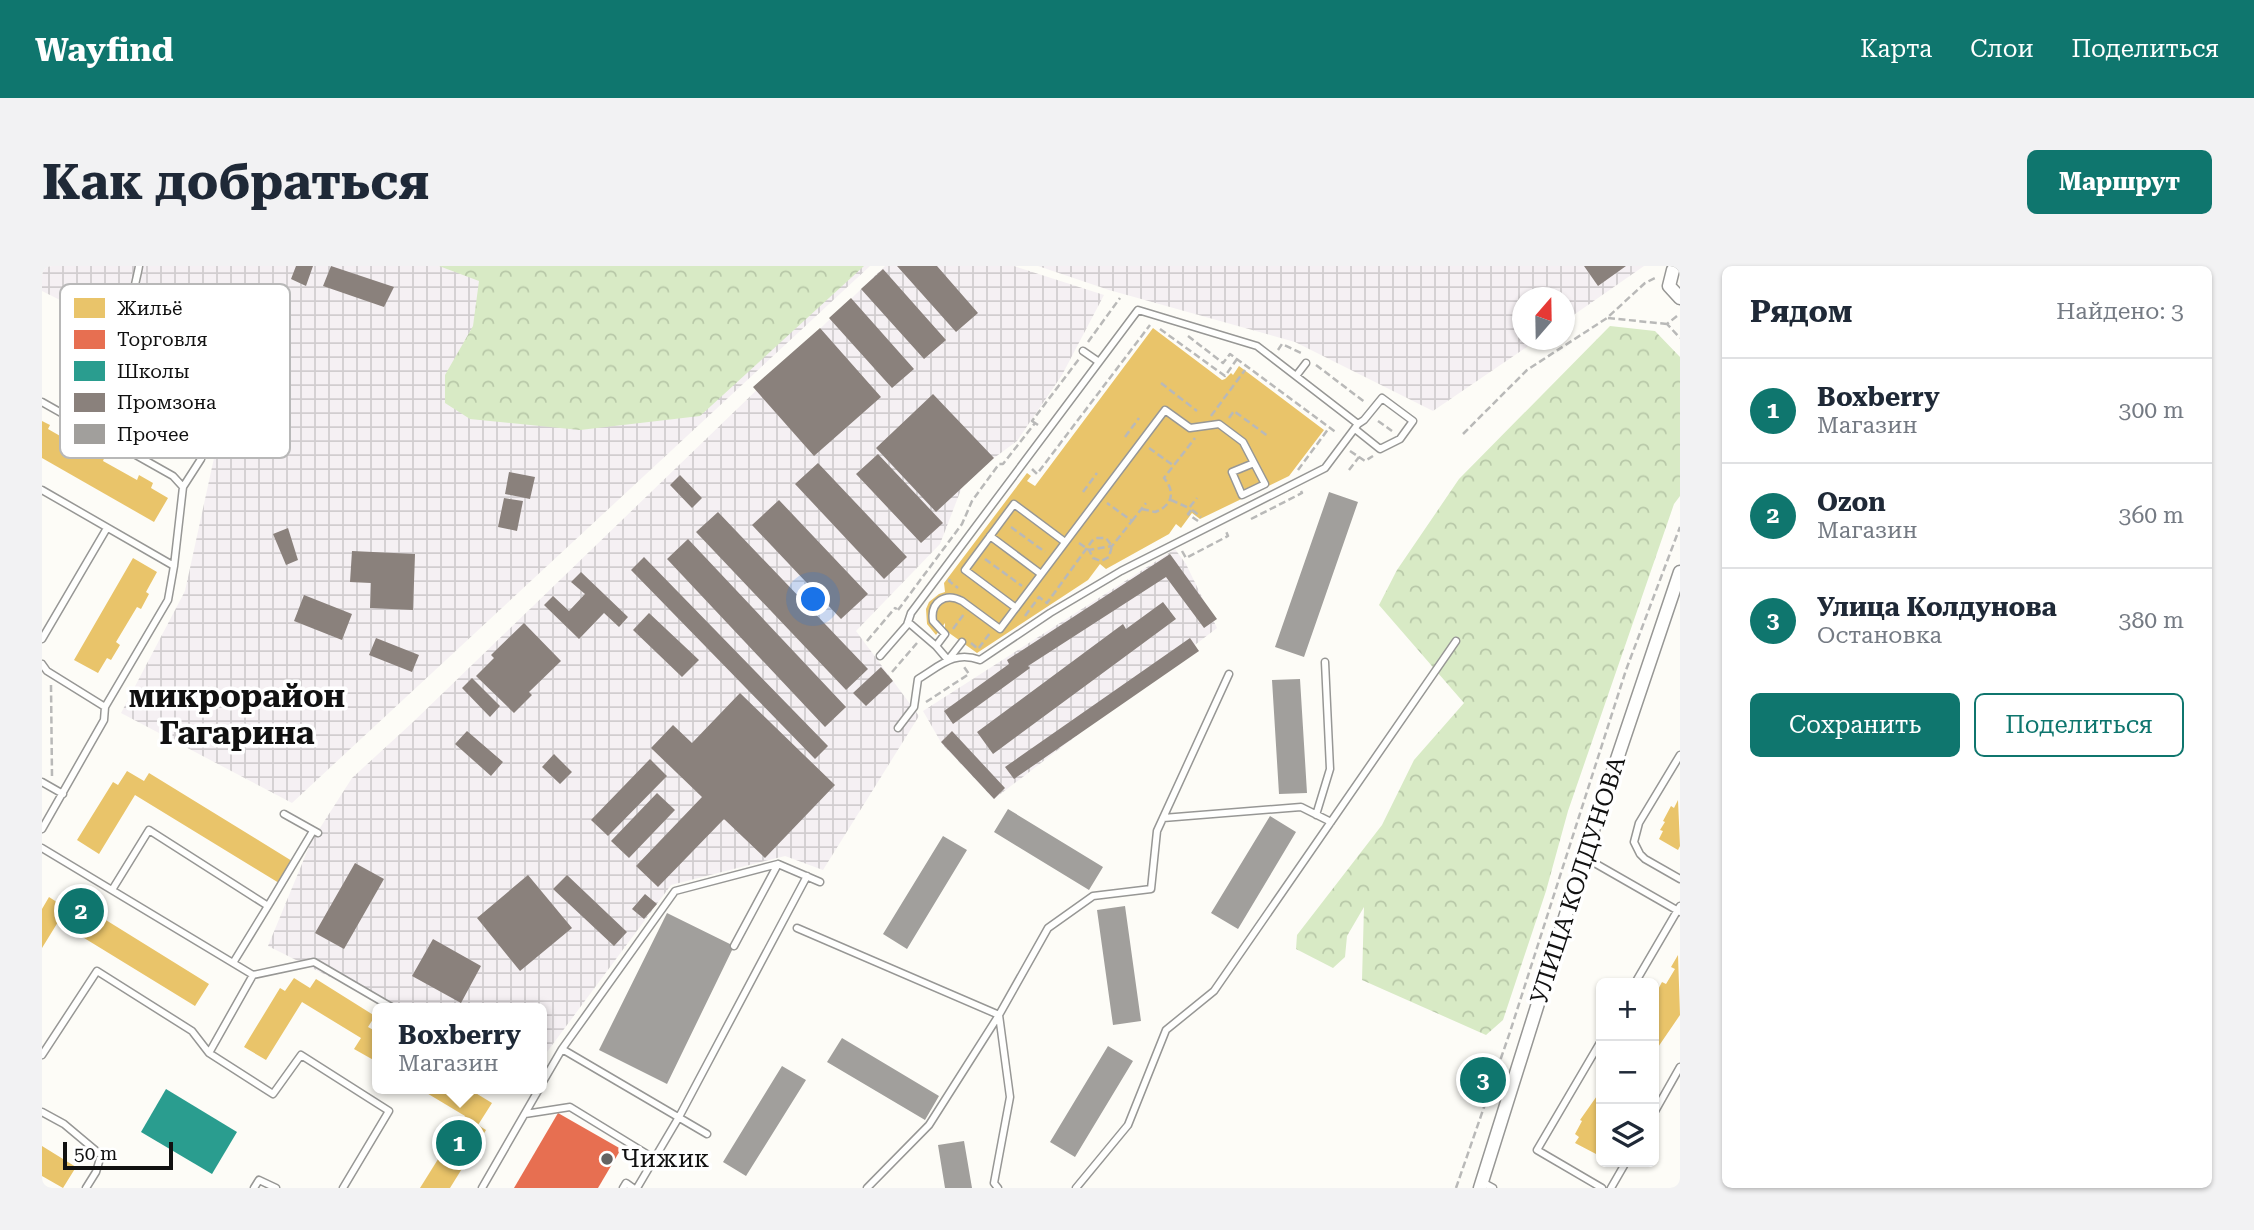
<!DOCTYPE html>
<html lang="ru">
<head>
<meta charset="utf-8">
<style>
  :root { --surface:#fff; --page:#f2f2f3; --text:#1f2937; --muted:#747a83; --line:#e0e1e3; --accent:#0f766e }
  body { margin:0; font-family:"Roboto Serif",serif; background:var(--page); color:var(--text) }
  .controls { position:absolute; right:21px; bottom:21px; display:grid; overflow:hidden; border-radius:10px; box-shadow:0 2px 5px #0004 }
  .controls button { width:63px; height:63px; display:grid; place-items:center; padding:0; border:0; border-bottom:2px solid var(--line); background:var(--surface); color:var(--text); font:35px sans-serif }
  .compass { position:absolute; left:1470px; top:21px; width:63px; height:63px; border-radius:50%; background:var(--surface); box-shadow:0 2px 5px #0004; rotate:20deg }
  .scale { position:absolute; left:21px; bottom:18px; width:110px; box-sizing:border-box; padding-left:7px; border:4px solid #111; border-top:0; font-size:19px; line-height:24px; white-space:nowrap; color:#111; -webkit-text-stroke:5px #fff; paint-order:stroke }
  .you { position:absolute; left:772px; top:334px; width:24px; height:24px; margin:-18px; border:5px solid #fff; border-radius:50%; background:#1a73e8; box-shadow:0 0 0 10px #1a73e833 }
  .badge { display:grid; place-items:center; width:46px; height:46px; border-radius:50%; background:var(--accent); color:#fff; font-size:23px; font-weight:700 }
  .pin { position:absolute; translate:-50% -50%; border:4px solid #fff; box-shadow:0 2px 7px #0006 }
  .popup { position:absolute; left:330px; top:737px; width:175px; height:91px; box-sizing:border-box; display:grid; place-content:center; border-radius:10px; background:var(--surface); filter:drop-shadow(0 2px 5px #0005); font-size:23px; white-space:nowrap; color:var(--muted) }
  .popup b { font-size:26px; color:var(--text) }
  .popup::after { content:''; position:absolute; left:50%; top:100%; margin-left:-14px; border:14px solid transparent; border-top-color:var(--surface) }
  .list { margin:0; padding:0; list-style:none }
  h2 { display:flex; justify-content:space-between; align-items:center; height:91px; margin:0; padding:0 28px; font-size:30px }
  h2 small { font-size:23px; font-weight:400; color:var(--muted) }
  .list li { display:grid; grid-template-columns:46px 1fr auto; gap:21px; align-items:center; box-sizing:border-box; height:105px; padding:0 28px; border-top:2px solid var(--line) }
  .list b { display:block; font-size:26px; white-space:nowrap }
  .list p { margin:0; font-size:23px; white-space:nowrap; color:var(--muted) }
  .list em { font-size:23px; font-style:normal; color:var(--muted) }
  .actions { display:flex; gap:14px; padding:21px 28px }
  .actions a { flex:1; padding:16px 0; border:2px solid var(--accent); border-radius:10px; text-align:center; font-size:24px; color:var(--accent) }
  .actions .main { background:var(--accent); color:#fff }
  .icon { flex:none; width:38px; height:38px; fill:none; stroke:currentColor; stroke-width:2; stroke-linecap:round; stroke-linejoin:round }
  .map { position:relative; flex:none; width:1638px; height:922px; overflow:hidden; border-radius:10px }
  header { display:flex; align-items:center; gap:42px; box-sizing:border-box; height:98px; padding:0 35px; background:var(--accent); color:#fff }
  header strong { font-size:33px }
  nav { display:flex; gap:38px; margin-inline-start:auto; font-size:24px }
  .intro { display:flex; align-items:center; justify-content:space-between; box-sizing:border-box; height:168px; padding:0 42px }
  h1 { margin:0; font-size:49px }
  .button { padding:18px 32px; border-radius:10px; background:var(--accent); color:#fff; font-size:24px; font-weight:700 }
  main { display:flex; gap:42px; padding:0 42px }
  aside { flex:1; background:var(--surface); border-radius:10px; box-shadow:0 2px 5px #0004 }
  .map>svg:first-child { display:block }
  .industrial { fill:url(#industrial-grid) }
  .forest { fill:url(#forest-crowns) }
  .homes { fill:#e9c46a }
  .shops { fill:#e76f51 }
  .schools { fill:#2a9d8f }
  .industry { fill:#8a817c }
  .building { fill:#a19f9c }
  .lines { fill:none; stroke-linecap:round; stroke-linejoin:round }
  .service-casing { stroke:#979795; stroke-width:9 }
  .minor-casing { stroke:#979795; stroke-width:15 }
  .path { stroke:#b9b9b8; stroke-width:2.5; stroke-dasharray:7 3.5; stroke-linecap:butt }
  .service { stroke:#fffffe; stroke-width:6 }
  .minor { stroke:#fffffe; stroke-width:12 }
  .poi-dot { fill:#646362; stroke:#fff; stroke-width:2.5 }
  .labels { text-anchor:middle; stroke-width:7; stroke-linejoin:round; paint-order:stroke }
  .street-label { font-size:24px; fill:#111; stroke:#fff }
  .poi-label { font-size:24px; fill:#111; stroke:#fff; text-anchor:start }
  .district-label { font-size:32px; font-weight:bold; fill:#111; stroke:#fff }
  .key { fill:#fff; stroke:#b8b8b8; stroke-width:2 }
  .key-label { font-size:19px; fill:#111 }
</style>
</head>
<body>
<header>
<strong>Wayfind</strong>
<nav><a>Карта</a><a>Слои</a><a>Поделиться</a></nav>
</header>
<div class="intro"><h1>Как добраться</h1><a class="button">Маршрут</a></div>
<main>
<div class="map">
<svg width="1638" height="922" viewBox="0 0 1638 922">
  <defs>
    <pattern id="industrial-grid" width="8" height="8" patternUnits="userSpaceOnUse" patternTransform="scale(1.75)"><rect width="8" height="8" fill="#f5f0f3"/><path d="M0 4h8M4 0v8" fill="none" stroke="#d1cdcf"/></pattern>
    <pattern id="forest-crowns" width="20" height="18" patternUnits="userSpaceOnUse" patternTransform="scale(1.75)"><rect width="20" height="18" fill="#d8eac5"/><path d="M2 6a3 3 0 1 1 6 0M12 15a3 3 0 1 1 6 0" fill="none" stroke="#b8c8a8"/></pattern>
  </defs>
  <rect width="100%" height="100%" fill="#fdfcf7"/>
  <path class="industrial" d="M0,0H828L250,537L79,447L143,325L196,82L18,34L0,25Z
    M843,0H972L1062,29L1020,109L975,175L952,192L920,221L898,278L814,365L877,450L781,604L743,590L629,619L499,794V742H350L226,680L269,576L310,512L371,456Z
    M996,0H1602L1523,55L1522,32H1480V74H1495L1391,145L1253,76L1067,24Z
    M1133,283L1144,298L1175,362L952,533L900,478L881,445Z"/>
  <path class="forest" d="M397,0H822L658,150L538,164L428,153L403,137V109L431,60L437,15Z
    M1568,60L1613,65L1638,91V230L1632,238L1526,545L1504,625L1461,754L1444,769L1320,714L1322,641L1305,670L1303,691L1291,702L1254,683L1255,669L1340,559L1372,494L1422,437L1337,339L1355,304L1417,213Z"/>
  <path class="homes" d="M1111,62L1180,114L1183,113L1189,107L1191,109L1197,100L1282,164L1247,210L1158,253L1150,247L1139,262L1134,258L1127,268L1064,303L1058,298L1046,314L935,387L903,364V357L894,369L885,358L884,343L887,336L897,328L903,326L902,317L985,207L989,210L985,215L993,220Z
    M0,155L8,159L6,163L46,186L48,182L63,190L61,195L95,214L97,209L111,217L109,222L126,232L112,256L0,192Z
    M91,292L115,306L104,326L107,328L99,343L95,341L74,376L78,379L69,394L65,392L56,407L32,394Z
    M85,505L102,515L107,507L250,595L237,617L93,529L57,588L35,574L71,516L76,519Z
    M1636,534L1638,580L1636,584L1617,573L1621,565L1618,564L1623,556L1621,555L1629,540L1632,542Z
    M7,631L24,642L30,633L167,718L153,740L16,656L0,682V643Z
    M1636,689L1638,749L1612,787V731L1620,716L1624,718L1633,703L1629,701Z
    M252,712L268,722L274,713L333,750L326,761L335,766V796L312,783L319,772L260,736L224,794L202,781L238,722L243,725Z
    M378,823H427L450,837L436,859L444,864L408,922H378L423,850Z
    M1557,827L1559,828V882L1554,888L1533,877L1537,871L1533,868L1540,855L1538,854Z
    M0,880L34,901L21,922L0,910Z"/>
  <path class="shops" d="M516,847L579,883L556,922H472Z"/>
  <path class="schools" d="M124,823L195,866L170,908L99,866Z"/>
  <path class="industry" d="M254,0H271L264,20L249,13Z
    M289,0L352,21L342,41L281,20Z
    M855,0H895L936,47L914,66Z
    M1542,0H1584L1556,20Z
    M841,3L904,74L882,93L819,23Z
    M809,32L872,103L850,122L787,52Z
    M778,62L839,131L772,190L711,121Z
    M891,128L952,192L894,246L834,182Z
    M836,188L901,257L879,277L814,208Z
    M776,197L865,291L842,313L753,218Z
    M467,206L493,211L488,233L463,228Z
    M638,209L660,232L650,242L628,219Z
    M462,232L481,235L475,265L456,261Z
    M737,234L826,328L799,353L710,259Z
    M676,246L826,403L804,424L654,266Z
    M246,262L256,294L244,299L231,268Z
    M646,273L804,441L783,461L625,293Z
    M310,285L373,288L371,344L328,342L329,317L308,316Z
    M1128,288L1175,353L1162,362L1124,311L986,400L988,402L911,458L902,445L967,398L965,394Z
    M602,291L786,480L773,493L589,304Z
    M539,306L586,351L577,361L562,347L537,373L502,339L511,330L527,345L543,328L529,316Z
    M262,329L310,348L300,374L252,355Z
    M1121,336L1134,353L951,488L935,466L1081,358L1084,363Z
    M607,347L657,394L640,411L591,364Z
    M482,357L519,395L487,426L490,429L472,447L434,410L452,392L449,389Z
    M334,372L377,389L370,406L327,389Z
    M1148,372L1157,385L972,513L963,501Z
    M839,401L851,415L824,440L811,427Z
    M430,412L458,440L448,451L420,422Z
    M698,427L793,519L723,592L682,553L616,621L594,600L660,531L609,482L631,459L650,477Z
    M425,465L461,496L449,510L413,478Z
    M910,465L963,522L952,533L899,476Z
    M512,488L530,506L518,518L500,501Z
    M608,493L625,510L566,570L549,554Z
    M615,527L633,544L587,592L569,575Z
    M313,597L342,613L302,683L273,667Z
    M486,609L530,662L478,705L435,652Z
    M525,609L585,666L572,680L511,623Z
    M603,628L615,638L602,653L590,643Z
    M391,673L439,700L419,737L370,710Z"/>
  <path class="building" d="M1287,226L1316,236L1262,391L1233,381Z
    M1258,413L1265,527L1237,528L1230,414Z
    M966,543L1061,601L1047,624L952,566Z
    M1228,550L1254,566L1196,663L1169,647Z
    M901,570L925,584L865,683L841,668Z
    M1083,640L1099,755L1071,759L1055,644Z
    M625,647L692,680L625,818L557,784Z
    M800,772L897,830L883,854L785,796Z
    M1066,780L1091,795L1033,891L1008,876Z
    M740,800L764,814L704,910L681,896Z
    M922,875L930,922H903L896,879Z"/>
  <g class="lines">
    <defs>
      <path id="service" d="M1041,85L1057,96
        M1254,110L1264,97
        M0,136L131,210L141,221
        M1313,163L1338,183L1358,173L1371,155L1340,132L1322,154L1316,158
        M0,224L132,300
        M948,270L999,308
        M974,342L923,304L972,238L1023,276
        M866,356L894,380L906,394L920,376
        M0,373L65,262
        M894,380L903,368L891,355C888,336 903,326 920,335L958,363L1123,144L1148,162L1177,158L1201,176L1223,218L1200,229L1190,206L1212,197
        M838,390L865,359L869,347L1096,44L1215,80L1316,158L1283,202L1079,305L1008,347L938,394C912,384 898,400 876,413L872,441L856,462
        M0,398L5,405L63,441
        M1638,489L1597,557L1592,576L1598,588L1603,593L1638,613
        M0,516L21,528
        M242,548L276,567
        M1274,549L1288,503L1283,396
        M1121,552L1259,541L1289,556
        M0,563L62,454L63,441L126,334L132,300L141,221L159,193L170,158V151L127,97C116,87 101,84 90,74C79,66 95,14 97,0
        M0,582L211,709L167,787
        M1542,591L1638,646
        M70,624L107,564L226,640L191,697
        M226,640L271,565
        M755,662L957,749L887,859L825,922
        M692,680L736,598
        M211,709L272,696L351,742
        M1593,717L1638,640
        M1559,775L1495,884L1560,922
        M520,783L633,625L736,598L778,616
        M0,789L55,705L150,765L167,787L231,828L259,789L347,845L301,922
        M499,819L520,783L665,868
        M0,846L22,858L59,889L54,906L44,922
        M1612,847L1638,801
        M483,848L528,841L613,893
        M1440,916L1451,922
        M212,922L217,914L234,922
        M440,922L497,823
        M581,922L584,917L591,922
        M595,922L637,851L765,610
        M956,922L952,917L968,831L957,749L1006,662L1051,630L1109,623L1115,565L1187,408
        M1034,922L1086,859L1124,764L1172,725L1414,375
        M1569,922L1584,896"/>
      <path id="minor" d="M1634,0L1631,4L1627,20L1638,32
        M1438,922L1542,591L1638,306"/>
    </defs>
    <use href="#service" class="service-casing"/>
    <use href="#minor" class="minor-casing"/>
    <path class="path" d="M1635,50L1625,58L1638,72
      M1566,52L1625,58
      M1118,63L1183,110L1195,93
      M1146,70L1181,97L1188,88L1295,167
      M1046,76L1078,32
      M1236,84L1240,78L1259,87
      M1274,99L1324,137
      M1119,117L1155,145
      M1169,150L1203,104
      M1187,152L1192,145L1227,171
      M1336,155L1350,165
      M993,157L990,155L1037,93
      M1421,168L1485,104L1565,52L1603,17L1615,11
      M1083,171L1097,152
      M1107,182L1132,200
      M1308,185L1323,195L1331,190
      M990,203L995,208L1108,59
      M1256,204L1287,162
      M1307,204L1317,191
      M1041,226L1055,207
      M1129,234L1147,242L1155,232
      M1100,243L1113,246C1130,240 1134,226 1122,212L1153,172
      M1149,244L1146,248L1156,255
      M1150,244L1159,251
      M1209,253L1260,227L1259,225
      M1090,255L1104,237
      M969,261L1003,286
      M1037,277L1047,284L1070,280L1090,255L1065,237
      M1140,285L1144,292L1186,270L1183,263
      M943,293L980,320
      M908,313L907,315L916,322
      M856,344L920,258L930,235L957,198H961L993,157L996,159
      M983,350L997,331L1005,337L1050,275L1054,272H1064L1070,280L1067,291L1059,295L1051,292L1047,284
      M911,363L922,348
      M825,375L853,342L855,343
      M929,377L936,383L948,367
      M850,406L875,377
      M9,419L10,510
      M884,436L927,408L922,401
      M1414,922L1468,766L1584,404L1638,261"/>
    <use href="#service" class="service"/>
    <use href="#minor" class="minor"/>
  </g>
  <circle class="poi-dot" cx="565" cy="893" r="7"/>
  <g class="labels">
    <g class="street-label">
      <text transform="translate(1536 614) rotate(-72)" y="8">УЛИЦА КОЛДУНОВА</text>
    </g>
    <g class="poi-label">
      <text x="579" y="901">Чижик</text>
    </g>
    <g class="district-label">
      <text x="195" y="441">микрорайон<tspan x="195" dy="37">Гагарина</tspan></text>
    </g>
  </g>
  <rect x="18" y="18" width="230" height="174" rx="10" class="key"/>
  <rect x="32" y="32" width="31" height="20" fill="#e9c46a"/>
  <rect x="32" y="64" width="31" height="19" fill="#e76f51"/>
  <rect x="32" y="95" width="31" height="20" fill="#2a9d8f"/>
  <rect x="32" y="127" width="31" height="19" fill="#8a817c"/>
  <rect x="32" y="158" width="31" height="20" fill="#a19f9c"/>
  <g class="key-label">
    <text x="75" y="49">Жильё</text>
    <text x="75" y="80">Торговля</text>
    <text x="75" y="112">Школы</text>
    <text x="75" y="143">Промзона</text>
    <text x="75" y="175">Прочее</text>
  </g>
</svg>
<div class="controls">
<button>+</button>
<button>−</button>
<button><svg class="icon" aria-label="layers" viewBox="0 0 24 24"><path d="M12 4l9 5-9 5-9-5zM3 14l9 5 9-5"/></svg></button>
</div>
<svg class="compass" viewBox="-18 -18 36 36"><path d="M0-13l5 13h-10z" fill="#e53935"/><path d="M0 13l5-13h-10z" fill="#747a83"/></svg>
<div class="scale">50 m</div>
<div class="you"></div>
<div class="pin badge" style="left:417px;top:877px">1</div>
<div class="popup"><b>Boxberry</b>Магазин</div>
<div class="pin badge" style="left:39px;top:645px">2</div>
<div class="pin badge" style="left:1441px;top:814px">3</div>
</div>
<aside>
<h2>Рядом<small>Найдено: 3</small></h2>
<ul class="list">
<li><span class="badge">1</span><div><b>Boxberry</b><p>Магазин</p></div><em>300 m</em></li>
<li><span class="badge">2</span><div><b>Ozon</b><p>Магазин</p></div><em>360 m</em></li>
<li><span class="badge">3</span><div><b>Улица Колдунова</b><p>Остановка</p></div><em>380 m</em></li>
</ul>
<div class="actions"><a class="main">Сохранить</a><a>Поделиться</a></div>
</aside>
</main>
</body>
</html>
